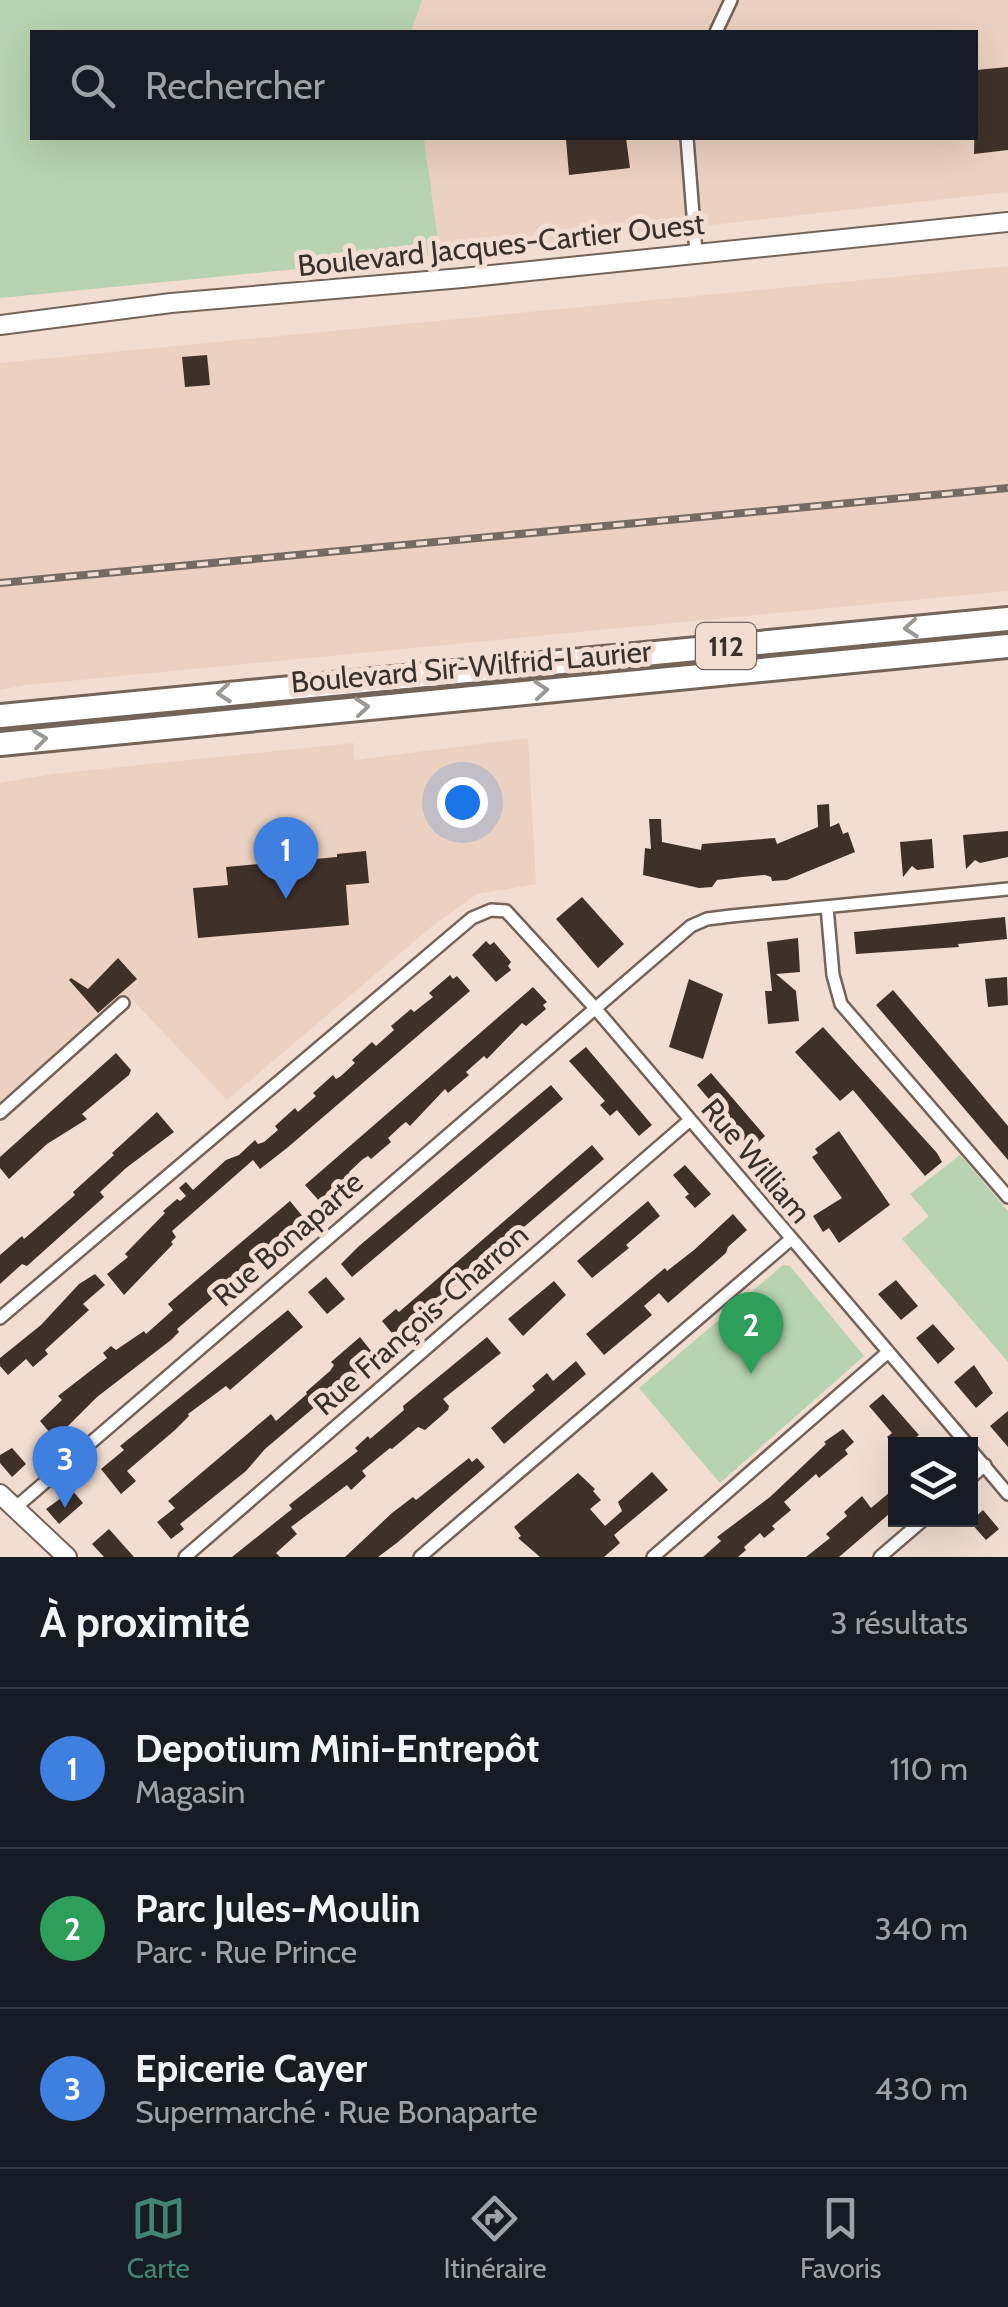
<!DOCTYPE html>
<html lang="fr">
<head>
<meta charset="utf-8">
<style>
  :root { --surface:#171b24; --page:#242831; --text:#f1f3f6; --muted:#9ea1a6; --line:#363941; --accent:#438575 }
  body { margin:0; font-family:Cabin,sans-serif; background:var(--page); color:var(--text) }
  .controls { position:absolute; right:30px; bottom:30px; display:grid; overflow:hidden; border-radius:0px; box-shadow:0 10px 40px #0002 }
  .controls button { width:90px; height:90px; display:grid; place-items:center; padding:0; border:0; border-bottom:2px solid var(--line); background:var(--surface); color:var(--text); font:50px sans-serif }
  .you { position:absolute; left:462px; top:802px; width:35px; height:35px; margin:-25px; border:8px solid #fff; border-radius:50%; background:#1a73e8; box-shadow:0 0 0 15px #1a73e833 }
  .badge { display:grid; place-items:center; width:65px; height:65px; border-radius:50%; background:var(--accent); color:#fff; font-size:32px; font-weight:700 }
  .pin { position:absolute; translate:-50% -82px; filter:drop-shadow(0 2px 5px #0008) }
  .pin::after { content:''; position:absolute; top:52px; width:35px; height:30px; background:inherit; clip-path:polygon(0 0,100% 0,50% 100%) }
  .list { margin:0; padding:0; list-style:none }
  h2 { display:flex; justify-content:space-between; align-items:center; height:130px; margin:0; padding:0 40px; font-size:42px }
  h2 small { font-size:32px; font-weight:400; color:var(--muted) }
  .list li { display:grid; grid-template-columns:65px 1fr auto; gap:30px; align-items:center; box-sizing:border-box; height:160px; padding:0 40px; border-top:2px solid var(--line) }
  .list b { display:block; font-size:38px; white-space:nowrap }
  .list p { margin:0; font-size:32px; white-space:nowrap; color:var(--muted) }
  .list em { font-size:32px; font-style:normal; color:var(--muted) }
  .icon { flex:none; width:55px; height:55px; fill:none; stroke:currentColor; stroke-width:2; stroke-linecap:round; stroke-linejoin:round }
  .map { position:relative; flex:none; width:1008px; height:1557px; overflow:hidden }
  .search { position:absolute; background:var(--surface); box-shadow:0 10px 40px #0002; left:30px; right:30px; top:30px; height:110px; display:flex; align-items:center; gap:25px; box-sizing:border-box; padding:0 35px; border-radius:0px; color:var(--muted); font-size:38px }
  .sheet { height:610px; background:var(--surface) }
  nav { display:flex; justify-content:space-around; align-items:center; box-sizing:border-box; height:140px; border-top:2px solid var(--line); background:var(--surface); font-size:28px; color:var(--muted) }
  nav a { display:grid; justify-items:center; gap:5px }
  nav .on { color:var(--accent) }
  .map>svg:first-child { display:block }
  .built { fill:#ebd1c1 }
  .green { fill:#b8d3b1 }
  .building { fill:#403128 }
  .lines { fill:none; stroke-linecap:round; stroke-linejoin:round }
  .minor-casing { stroke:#746359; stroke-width:16 }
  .secondary-casing { stroke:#746359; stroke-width:22 }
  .motorway-casing { stroke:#746359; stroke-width:28 }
  .minor { stroke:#fff; stroke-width:11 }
  .secondary { stroke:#fff; stroke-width:18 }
  .motorway { stroke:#fff; stroke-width:22 }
  .rail-casing { stroke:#766b63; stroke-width:8 }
  .rail { stroke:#f1ddd1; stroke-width:4; stroke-dasharray:11; stroke-linecap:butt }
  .oneway { stroke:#9b9895 }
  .labels { text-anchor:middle; stroke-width:10; stroke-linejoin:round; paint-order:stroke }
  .shield { fill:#f1ddd1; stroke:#6f645d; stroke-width:2.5 }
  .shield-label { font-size:28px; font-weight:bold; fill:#37302b }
  .street-label { font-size:30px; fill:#37302b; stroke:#f1ddd1 }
</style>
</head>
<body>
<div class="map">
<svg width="1008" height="1557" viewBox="0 0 1008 1557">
  <rect width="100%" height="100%" fill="#f1ddd1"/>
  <path class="built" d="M422,0H1008V192L440,255L424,138H976V32H411Z
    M1008,266V591L26,685L0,690V363Z
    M528,738L536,884L477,894L431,927L227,1100L128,995L0,1107V783L53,774L354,743V760Z"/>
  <path class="green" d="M0,0H422L411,32H32V138H424L440,255L0,298Z
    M960,1155L1008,1211V1362L902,1239L929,1216L910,1194Z
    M783,1265L790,1266L864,1356L720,1483L639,1388Z"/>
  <path class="building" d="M1008,67V150L974,154L976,70Z
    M626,138L630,168L569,175L566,139Z
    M207,355L210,385L185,387L182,357Z
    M829,804L830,827L839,823L843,834L848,832L855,852L787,880L772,881L771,877L765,875L742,877L717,880L712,887L699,888L643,875L645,848L651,849L649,819H661L662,842L701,850L702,844L775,838L777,844L818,827L817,805Z
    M1008,831V857L980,863L975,860L966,869L963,835Z
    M932,839L934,868L917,870L912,866L903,877L900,842Z
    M366,851L369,883L346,885L349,925L198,938L193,888L228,885L226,867L337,857V854Z
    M582,897L624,944L598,968L556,919Z
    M1005,917L1007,939L958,944L959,947L856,954L854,932Z
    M798,938L800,972L776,974L796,991L799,1021L768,1024L765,991H772L767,942Z
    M486,941L490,945L494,942L511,962L508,966L511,970L496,982L472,955Z
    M118,958L137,979L98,1013L69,980L71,978L88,989Z
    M450,975L453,979L457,976L470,991L287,1148L260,1169L253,1160L204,1203L172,1231L176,1237L171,1242L173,1244L124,1295L107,1274L128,1257L125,1254L165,1213L163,1211L177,1199L180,1201L186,1196L179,1188L186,1182L193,1190L226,1160L239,1155L255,1140L258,1144L264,1142L278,1130L275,1126L295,1108L298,1112L316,1096L313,1093L333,1075L336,1079L341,1076L355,1063L352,1060L372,1042L376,1046L394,1030L391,1026L411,1009L414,1012L433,997L429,993Z
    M1007,977L1008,1005L988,1007L985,979Z
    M689,979L723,994L703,1059L669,1047Z
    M533,987L547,1002L543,1005L546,1009L526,1026L522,1023L487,1059L484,1056L466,1072L469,1075L448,1093L445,1089L410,1126L406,1122L402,1125L388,1138L391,1142L371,1159L368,1156L363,1159L349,1172L352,1176L321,1203L305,1185Z
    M893,990L1008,1126V1160L876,1005Z
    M823,1027L937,1153L942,1162L925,1176L853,1090L840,1101L795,1052Z
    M586,1047L652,1125L639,1136L617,1110L610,1116L600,1105L605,1101L569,1061Z
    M116,1053L131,1070L129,1075L82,1114L87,1119L47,1144L9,1179L0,1168V1157Z
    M711,1073L765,1136L751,1149L697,1085Z
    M551,1085L563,1099L352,1277L341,1264L359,1246Z
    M157,1112L174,1132L126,1168L100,1192L104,1197L27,1266L22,1264L0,1284V1255L22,1236L24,1239L75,1195L73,1192L114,1155L112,1153Z
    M839,1131L890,1205L839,1243L829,1228L823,1232L813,1216L842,1198L812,1157L818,1153L815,1149Z
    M592,1145L604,1159L452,1288L436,1298L396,1338L382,1321L396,1309L399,1312Z
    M685,1165L711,1194L695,1208L685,1197L689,1194L673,1175Z
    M290,1201L304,1218L300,1224L177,1329L179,1332L171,1340L97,1397L55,1439L40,1421L62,1400L58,1396L107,1358L103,1353L111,1346L116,1350L144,1331L146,1334L173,1310L168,1304Z
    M648,1201L660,1216L626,1245L629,1248L592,1278L577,1261Z
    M733,1214L747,1230L728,1247L726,1253L668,1303L659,1293L644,1306L652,1315L604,1355L586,1334L665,1268L667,1271L694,1250Z
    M95,1274L105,1285L83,1304L89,1310L45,1350L48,1354L33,1367L26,1359L8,1375L0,1366V1358L41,1325L79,1284Z
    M326,1277L345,1299L327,1314L308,1292Z
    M896,1280L918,1306L901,1320L878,1294Z
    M554,1281L566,1295L523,1336L508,1319Z
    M288,1310L303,1327L230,1390L226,1386L188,1414L189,1416L175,1430L127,1471L136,1481L121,1494L101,1469L124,1450L120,1446Z
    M933,1324L955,1349L938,1364L916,1338Z
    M360,1337L375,1356L357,1371L359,1374L317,1405L265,1449L246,1471L180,1524L184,1529L171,1539L157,1522L175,1508L168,1501L271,1414L276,1421L307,1394L306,1392L330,1371L334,1365L331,1362Z
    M487,1337L501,1353L443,1399L449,1406L448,1410L425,1430L418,1427L392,1449L390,1448L362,1471L366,1476L351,1490L347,1485L291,1527L297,1534L276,1553L280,1557H232L292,1509L289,1505L358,1451L355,1448L368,1436L370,1439L404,1410L403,1406Z
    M576,1361L586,1374L504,1444L491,1428L535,1390L532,1386L547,1373L553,1381Z
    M974,1365L993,1393L976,1408L954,1382Z
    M883,1394L919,1435L907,1444H894L887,1437L892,1433L869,1406Z
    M1008,1411V1447L990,1426Z
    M843,1429L854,1442L845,1450L848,1454L819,1478L816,1474L784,1502L791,1510L772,1526L775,1529L764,1538L760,1533L744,1547L746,1550L738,1557H703L721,1541L717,1537L770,1497L826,1444L824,1442Z
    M12,1448L26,1464L12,1477L0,1463V1455Z
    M469,1458L472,1462L477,1458L485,1467L398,1542L378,1557H345L392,1513L413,1497L416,1500Z
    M652,1472L668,1490L614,1535L620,1543L604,1557H540L518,1538L521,1536L514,1527L578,1473L595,1489L593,1491L601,1500L590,1509L605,1526L622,1511L618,1502Z
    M896,1487V1521L889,1514L839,1557H806L830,1538L826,1534L847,1516L844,1512L862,1496L871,1508Z
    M72,1490L83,1503L59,1524L46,1509Z
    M983,1510L999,1529L986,1540L970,1522Z
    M109,1529L134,1557H104L92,1544Z"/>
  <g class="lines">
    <defs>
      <path id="minor" d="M716,32L731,0
        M687,138L696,253
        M827,907L833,975L841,1004L1008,1197
        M0,1113L123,1003
        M0,1318L472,918L491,910L506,911L595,1008L967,1444
        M970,1449L1008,1494
        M970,1478L985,1465
        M15,1508L691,926L707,919L731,916L1008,889
        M185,1557L690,1120
        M420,1557L790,1240
        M653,1557L887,1353
        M880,1557L923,1520"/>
      <path id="secondary" d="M0,325L171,303L462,278L1008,222
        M0,1494L67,1557"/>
      <path id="motorway" d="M0,716L1008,619
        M0,744L1008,646"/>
    </defs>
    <use href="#minor" class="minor-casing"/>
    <use href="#secondary" class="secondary-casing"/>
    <use href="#motorway" class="motorway-casing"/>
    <use href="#minor" class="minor"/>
    <use href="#secondary" class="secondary"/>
    <use href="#motorway" class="motorway"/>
    <defs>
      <path id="rail" d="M0,583L1008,488"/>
    </defs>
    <use href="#rail" class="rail-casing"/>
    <use href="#rail" class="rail"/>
  </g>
  <defs><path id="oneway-chevron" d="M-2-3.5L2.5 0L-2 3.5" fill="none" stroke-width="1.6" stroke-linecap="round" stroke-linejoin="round" transform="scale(2.5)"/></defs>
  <g class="oneway">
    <use href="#oneway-chevron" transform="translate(911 628) rotate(175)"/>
    <use href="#oneway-chevron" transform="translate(541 690) rotate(-5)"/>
    <use href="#oneway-chevron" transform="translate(224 693) rotate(175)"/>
    <use href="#oneway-chevron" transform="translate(362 707) rotate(-5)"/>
    <use href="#oneway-chevron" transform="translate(40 739) rotate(-7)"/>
  </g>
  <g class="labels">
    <rect class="shield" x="696" y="623" width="60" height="46" rx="8"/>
    <g class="shield-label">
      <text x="726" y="656">112</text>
    </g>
    <g class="street-label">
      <text transform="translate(501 245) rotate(-6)" y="10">Boulevard Jacques-Cartier Ouest</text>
      <text transform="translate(471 667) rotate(-5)" y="10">Boulevard Sir-Wilfrid-Laurier</text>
      <text transform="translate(756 1161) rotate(50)" y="10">Rue William</text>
      <text transform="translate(288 1239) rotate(-41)" y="10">Rue Bonaparte</text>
      <text transform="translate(421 1320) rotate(-41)" y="10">Rue François-Charron</text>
    </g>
  </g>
</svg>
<div class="controls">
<button><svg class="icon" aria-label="layers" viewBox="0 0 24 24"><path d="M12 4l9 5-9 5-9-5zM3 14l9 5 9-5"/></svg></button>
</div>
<div class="you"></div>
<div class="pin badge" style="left:286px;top:899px;background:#3f7fe0">1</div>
<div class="pin badge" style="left:751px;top:1374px;background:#2e9e5b">2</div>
<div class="pin badge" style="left:65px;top:1508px;background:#3f7fe0">3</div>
<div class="search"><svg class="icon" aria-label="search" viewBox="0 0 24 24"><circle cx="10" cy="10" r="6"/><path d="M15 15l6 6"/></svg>Rechercher</div>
</div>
<section class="sheet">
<h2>À proximité<small>3 résultats</small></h2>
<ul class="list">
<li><span class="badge" style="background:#3f7fe0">1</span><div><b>Depotium Mini-Entrepôt</b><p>Magasin</p></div><em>110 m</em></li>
<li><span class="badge" style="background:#2e9e5b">2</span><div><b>Parc Jules-Moulin</b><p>Parc · Rue Prince</p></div><em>340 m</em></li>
<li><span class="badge" style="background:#3f7fe0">3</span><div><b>Epicerie Cayer</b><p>Supermarché · Rue Bonaparte</p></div><em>430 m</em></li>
</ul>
</section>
<nav>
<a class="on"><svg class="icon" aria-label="map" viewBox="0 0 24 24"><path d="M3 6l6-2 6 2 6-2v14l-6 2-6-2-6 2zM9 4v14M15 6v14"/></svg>Carte</a>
<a><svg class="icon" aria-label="directions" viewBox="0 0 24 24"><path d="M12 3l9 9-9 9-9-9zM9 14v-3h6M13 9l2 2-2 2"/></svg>Itinéraire</a>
<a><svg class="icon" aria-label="saved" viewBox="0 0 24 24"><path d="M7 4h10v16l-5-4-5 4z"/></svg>Favoris</a>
</nav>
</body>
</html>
